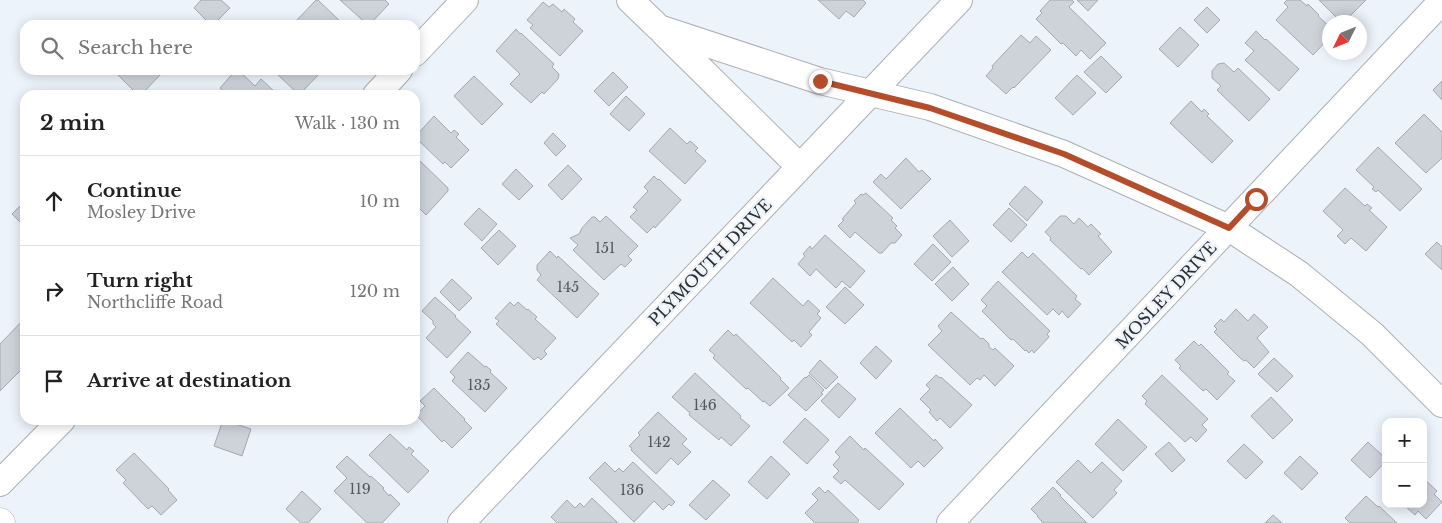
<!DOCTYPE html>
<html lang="en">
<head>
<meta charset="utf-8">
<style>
  :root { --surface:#fff; --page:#f2f2f2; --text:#222; --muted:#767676; --line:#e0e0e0 }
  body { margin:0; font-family:"Libre Baskerville",serif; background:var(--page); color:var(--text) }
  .controls { position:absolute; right:15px; bottom:15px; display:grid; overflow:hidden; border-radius:10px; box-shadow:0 2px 12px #0003 }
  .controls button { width:45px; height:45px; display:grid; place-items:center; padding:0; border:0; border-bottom:1px solid var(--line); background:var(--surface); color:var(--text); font:25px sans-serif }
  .compass { position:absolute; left:1322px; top:15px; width:45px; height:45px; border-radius:50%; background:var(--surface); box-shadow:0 2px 12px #0003; rotate:227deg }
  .stop { position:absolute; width:15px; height:15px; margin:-11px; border:4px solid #b54d2a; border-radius:50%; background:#fff }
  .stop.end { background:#b54d2a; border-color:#fff; box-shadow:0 1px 5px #0008 }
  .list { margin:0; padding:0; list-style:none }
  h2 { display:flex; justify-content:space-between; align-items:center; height:65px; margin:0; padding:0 20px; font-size:21px }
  h2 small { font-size:16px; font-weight:400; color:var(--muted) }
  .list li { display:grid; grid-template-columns:32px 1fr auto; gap:15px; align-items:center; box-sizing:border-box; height:90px; padding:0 20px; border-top:1px solid var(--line) }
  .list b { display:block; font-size:19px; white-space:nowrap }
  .list p { margin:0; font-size:16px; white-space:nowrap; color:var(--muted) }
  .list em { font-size:16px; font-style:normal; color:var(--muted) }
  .icon { flex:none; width:28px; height:28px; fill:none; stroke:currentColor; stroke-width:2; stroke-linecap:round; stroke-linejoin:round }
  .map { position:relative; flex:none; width:1442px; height:523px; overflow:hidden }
  .search { position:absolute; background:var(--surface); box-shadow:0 2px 12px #0003; left:20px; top:20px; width:400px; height:55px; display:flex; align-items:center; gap:12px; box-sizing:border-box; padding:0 18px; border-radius:15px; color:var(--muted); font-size:19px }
  .panel { position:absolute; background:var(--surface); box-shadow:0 2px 12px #0003; left:20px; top:90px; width:400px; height:335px; border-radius:15px }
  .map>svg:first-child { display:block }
  .building { fill:#ced3da; stroke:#a3a9af }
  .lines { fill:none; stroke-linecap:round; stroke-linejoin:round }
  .street-casing { stroke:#aaafb5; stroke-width:28 }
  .primary-casing { stroke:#aaafb5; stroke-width:29 }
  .street { stroke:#fff; stroke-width:26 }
  .primary { stroke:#fff; stroke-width:28 }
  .route { stroke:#b54d2a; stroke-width:6 }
  .labels { text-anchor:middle; stroke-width:5; stroke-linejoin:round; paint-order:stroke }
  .number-label { font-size:14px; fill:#54575b }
  .street-label { font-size:16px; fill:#2c2e31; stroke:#edf3fa }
</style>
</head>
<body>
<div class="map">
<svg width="1442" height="523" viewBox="0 0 1442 523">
  <rect width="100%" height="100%" fill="#edf3fa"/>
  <path class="building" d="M201,0H221L230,8L213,25H211L194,8Z
    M316,0H318L344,25H298L295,22Z
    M340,0H385L389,4L369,25H368Z
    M818,0H863L866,3L854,17L846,11L839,19Z
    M1050,0H1072L1074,2L1069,7L1106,43L1090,59L1081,50L1076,56L1063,43L1061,44L1036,19L1042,13L1040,11Z
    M1077,0H1098L1088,11Z
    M1287,0H1300L1307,6L1308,4L1319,15L1318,16L1330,27V37L1313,55L1276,20L1288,7L1284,3Z
    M1319,0H1366L1344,22H1341Z
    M543,2L549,7L553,4L562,12L564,9L575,19L573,22L583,31L560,56L530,28L533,25L527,20Z
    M1207,7L1220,20L1207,33L1194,20Z
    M1180,27L1199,45L1178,67L1159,49Z
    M516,29L520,34L521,33L554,64L552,67L559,74L558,79L544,94L542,92L531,103L510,84L520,74L496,51Z
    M1256,31L1265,40L1266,39L1299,69L1279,91L1245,60L1254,51L1245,43Z
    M1021,35L1030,43L1036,36L1051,50L1014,88L1013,87L1006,94L986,76L993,68L992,66Z
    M1101,56L1122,77L1106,93L1084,72Z
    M1224,63L1234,72L1238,68L1270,99L1249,121L1217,90L1221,86L1212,78V71L1218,64Z
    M117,70H157L161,74L141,95H138L115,72Z
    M236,70H238L255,86L261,79L278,95H228L220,88Z
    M273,70H319L321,72L299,95Z
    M613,72L628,87L609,106L594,91Z
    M1077,75L1096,93L1073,115L1055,98Z
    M474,76L503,104L482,125L454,96Z
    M1442,81V100L1433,90Z
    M626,96L645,114L629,131L610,114Z
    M1191,101L1202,112L1204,109L1209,114L1207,116L1233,141L1212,163L1170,123Z
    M1424,114L1442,132V158L1426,173L1395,143Z
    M434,116L451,133L454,130L459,134L456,137L469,150L451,168L445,162L443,164L415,137Z
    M670,128L687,144L690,141L698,148L695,151L706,161L685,184L649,151Z
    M553,133L566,146L556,156L544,143Z
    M1378,147L1422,189L1400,211L1378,190L1376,192L1372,189L1374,187L1356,170Z
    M906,158L919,172L922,170L931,179L901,209L873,182L881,174L886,179Z
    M418,159L448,188V191L426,215L416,205L415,206V162Z
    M568,165L582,179L562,200L548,185Z
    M516,169L533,186L519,200L502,184Z
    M654,176L658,180L659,179L681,200L655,228L654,226L647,233L630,217L637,210L633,207L648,191L644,187Z
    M1025,186L1043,202L1027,221L1009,204Z
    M1345,188L1365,206L1367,204L1372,208L1369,210L1387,227L1366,251L1351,238L1345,244L1337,236L1343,230L1323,211Z
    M866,193L893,218L891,220L897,226L895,228L902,235L895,243H891L882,253H879L855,232L850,238L838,226L844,220L842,219L856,203L854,201L861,194L863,195Z
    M24,202L25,203V227L12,214Z
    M479,208L497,224L482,241L464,224Z
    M1009,208L1027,225L1011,242L993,225Z
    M606,216L638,246L628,256L632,260L625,267L621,264L604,280L573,250L578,245L570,238L579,234L582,228L592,217H595L600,222Z
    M1060,216H1066L1074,224L1079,218L1088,227L1091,224L1101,234L1098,236L1112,252L1089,275L1082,268L1081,269L1050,240L1051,238L1045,232Z
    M950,220L969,241L952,257L933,236Z
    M499,230L516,246L498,265L481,248Z
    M825,235L865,271L850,288L842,281L836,288L816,269L810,276L798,264L805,256L803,254L810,246L812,249Z
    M1437,242L1442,247V270L1425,254Z
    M933,244L951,262L932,281L914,264Z
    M550,251L557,258L558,256L599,294L577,318L537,280L541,275L537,270V265Z
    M1022,252L1028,258L1033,253L1077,296L1075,299L1081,304L1068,318L1062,311L1059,315L1053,309L1047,315L1002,272Z
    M953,267L969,284L952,301L935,284Z
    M773,278L803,306L808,300L820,311L817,314L821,318L809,332L812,335L801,347L794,340L792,342L750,303Z
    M452,279L472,298L459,311L440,292Z
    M998,281L1050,331L1047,334L1049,337L1034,353L1032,350L1029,353L1026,350L1025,351L1013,339L1011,340L982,311L987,306L981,300Z
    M845,287L864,305L845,324L826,307Z
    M435,297L456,316L455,317L471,332L447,358L426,338L436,327L433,324V321L422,311Z
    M510,302L514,306L518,302L527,310L528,309L537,317L535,319L556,338L544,351L547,354L541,360L538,357L534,360L496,324L499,321L495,318Z
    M1236,309L1248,321L1254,314L1268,327L1257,338L1269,352L1254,368L1246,360L1244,361L1239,357L1214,332L1217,329L1214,326L1221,319L1224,322Z
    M951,312L981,339L983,338L989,344V347L993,350L995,348L1014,366L995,386L984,375L980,380L977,378L970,385L928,345L942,331L938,326Z
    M23,320L25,322V366L0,391V344Z
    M728,330L734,336L736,334L768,365L781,378L780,379L789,388L770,406L764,401L763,402L748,388L746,389L713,358L715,355L709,350Z
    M1194,341L1199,346L1201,344L1229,372L1227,374L1235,381L1217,400L1206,389L1203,391L1179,368L1181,366L1175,360Z
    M876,346L892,361L876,379L860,363Z
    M468,352L485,367L486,366L491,370L490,372L507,388L485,412L452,381L455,377L450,372Z
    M1274,358L1293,376L1277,392L1258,374Z
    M820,360L838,377L826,389L809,373Z
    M695,373L741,416L740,418L750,426L731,446L721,437L719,440L689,415L690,413L672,397Z
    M809,375L824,390L821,393L823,394L806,411L788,395L805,377L806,378Z
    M936,375L940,378L941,377L972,405L950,428L940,418L937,421L929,412L931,410L920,399L930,389L926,385Z
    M1162,375L1208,419L1202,425L1207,430L1196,442L1191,437L1185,442L1145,404L1147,401L1142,396Z
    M838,383L856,399L839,418L821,401Z
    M434,388L465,419L464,420L472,428L452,448L444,440L442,442L416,415L425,406L420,401Z
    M1271,397L1293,420L1273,439L1251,416Z
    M900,408L934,441L935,439L943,448L924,467L918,461L911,468L875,433Z
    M658,412L687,439L682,444L691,452L678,465L671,458L656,474L631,450L632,448L629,446L640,435L638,433Z
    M805,418L829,440L807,464L783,442Z
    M1118,419L1147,447L1123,471L1095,444Z
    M223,420L251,429L242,456L214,446Z
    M390,434L407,450L409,447L414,451L411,454L429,471L408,493L369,455Z
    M850,436L864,450L865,448L904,484L879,510L845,480L841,484L833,477L839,471L833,465L840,457L835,452Z
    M1169,442L1185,460L1172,472L1155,454Z
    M1368,442L1386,459V461L1370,478L1351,460Z
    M1244,444L1263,462L1246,479L1227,461Z
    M134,453L169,489L168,490L177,500L161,515L152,506L148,509L123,483L126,480L116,470Z
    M347,456L370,477L371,476L384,488L383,489L389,496L390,494L400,504L382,523H367L334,491L347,478L336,467Z
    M771,456L790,474L767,499L748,482Z
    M1300,456L1318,473L1302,490L1284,473Z
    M1078,460L1091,473L1102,462L1122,481L1114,490L1117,493L1093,518L1056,482Z
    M605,462L615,472L619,468L623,472L633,462L675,502L671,506L669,504L663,510L654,501L634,522L589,478Z
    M1423,478L1437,491L1434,494L1442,502L1426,519L1418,511L1415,515L1403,504H1423Z
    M713,480L730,495L706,520L689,505Z
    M819,487L825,493L828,490L859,520L857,523H815L805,513L818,500L812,494Z
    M1053,487L1061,495L1060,496L1087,523H1043L1037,516H1038L1031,509Z
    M302,491L321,509L308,523H301L286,509Z
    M1366,496L1378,507L1379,506L1397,523H1350L1345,518Z
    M592,498L618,523H557L551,517L567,500L575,508L580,503L584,507Z
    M1273,515L1282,523H1265Z"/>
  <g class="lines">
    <defs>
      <path id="street" d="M630,0L659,28L820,81L930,107L1064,154L1229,228L1299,274L1372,334L1442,404
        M664,33L800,167
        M415,53L465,0
        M376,95L399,70
        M0,483L62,420
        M461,523L959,0
        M950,523L1442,1"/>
      <path id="primary" d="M0,522L1,523"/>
    </defs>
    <use href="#street" class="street-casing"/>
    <use href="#primary" class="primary-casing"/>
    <use href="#street" class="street"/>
    <use href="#primary" class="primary"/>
  </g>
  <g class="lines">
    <path class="route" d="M820,81L930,108L1064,154L1229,228L1256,199"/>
  </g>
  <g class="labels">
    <g class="number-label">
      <text x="605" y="253">151</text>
      <text x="568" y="292">145</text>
      <text x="479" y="390">135</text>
      <text x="705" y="410">146</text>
      <text x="659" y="447">142</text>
      <text x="360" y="494">119</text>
      <text x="632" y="495">136</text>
    </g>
    <g class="street-label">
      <text transform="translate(710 262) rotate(-46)" y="6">PLYMOUTH DRIVE</text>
      <text transform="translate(1166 295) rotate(-47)" y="6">MOSLEY DRIVE</text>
    </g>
  </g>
</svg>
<div class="controls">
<button>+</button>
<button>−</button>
</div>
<svg class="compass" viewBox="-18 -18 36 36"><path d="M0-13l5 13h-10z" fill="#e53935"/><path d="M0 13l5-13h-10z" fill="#767676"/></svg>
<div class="stop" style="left:1256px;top:199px"></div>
<div class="stop end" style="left:820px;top:81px"></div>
<div class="search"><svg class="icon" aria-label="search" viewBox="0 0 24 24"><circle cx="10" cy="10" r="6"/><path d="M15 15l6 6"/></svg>Search here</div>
<section class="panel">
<h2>2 min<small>Walk · 130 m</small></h2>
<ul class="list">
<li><svg class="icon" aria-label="ahead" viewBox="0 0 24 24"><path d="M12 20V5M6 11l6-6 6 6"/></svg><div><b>Continue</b><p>Mosley Drive</p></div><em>10 m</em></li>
<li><svg class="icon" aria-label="right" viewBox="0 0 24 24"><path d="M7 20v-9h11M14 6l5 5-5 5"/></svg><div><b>Turn right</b><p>Northcliffe Road</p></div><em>120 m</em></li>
<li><svg class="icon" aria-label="arrive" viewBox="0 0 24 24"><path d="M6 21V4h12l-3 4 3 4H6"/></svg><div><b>Arrive at destination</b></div></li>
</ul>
</section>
</div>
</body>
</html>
